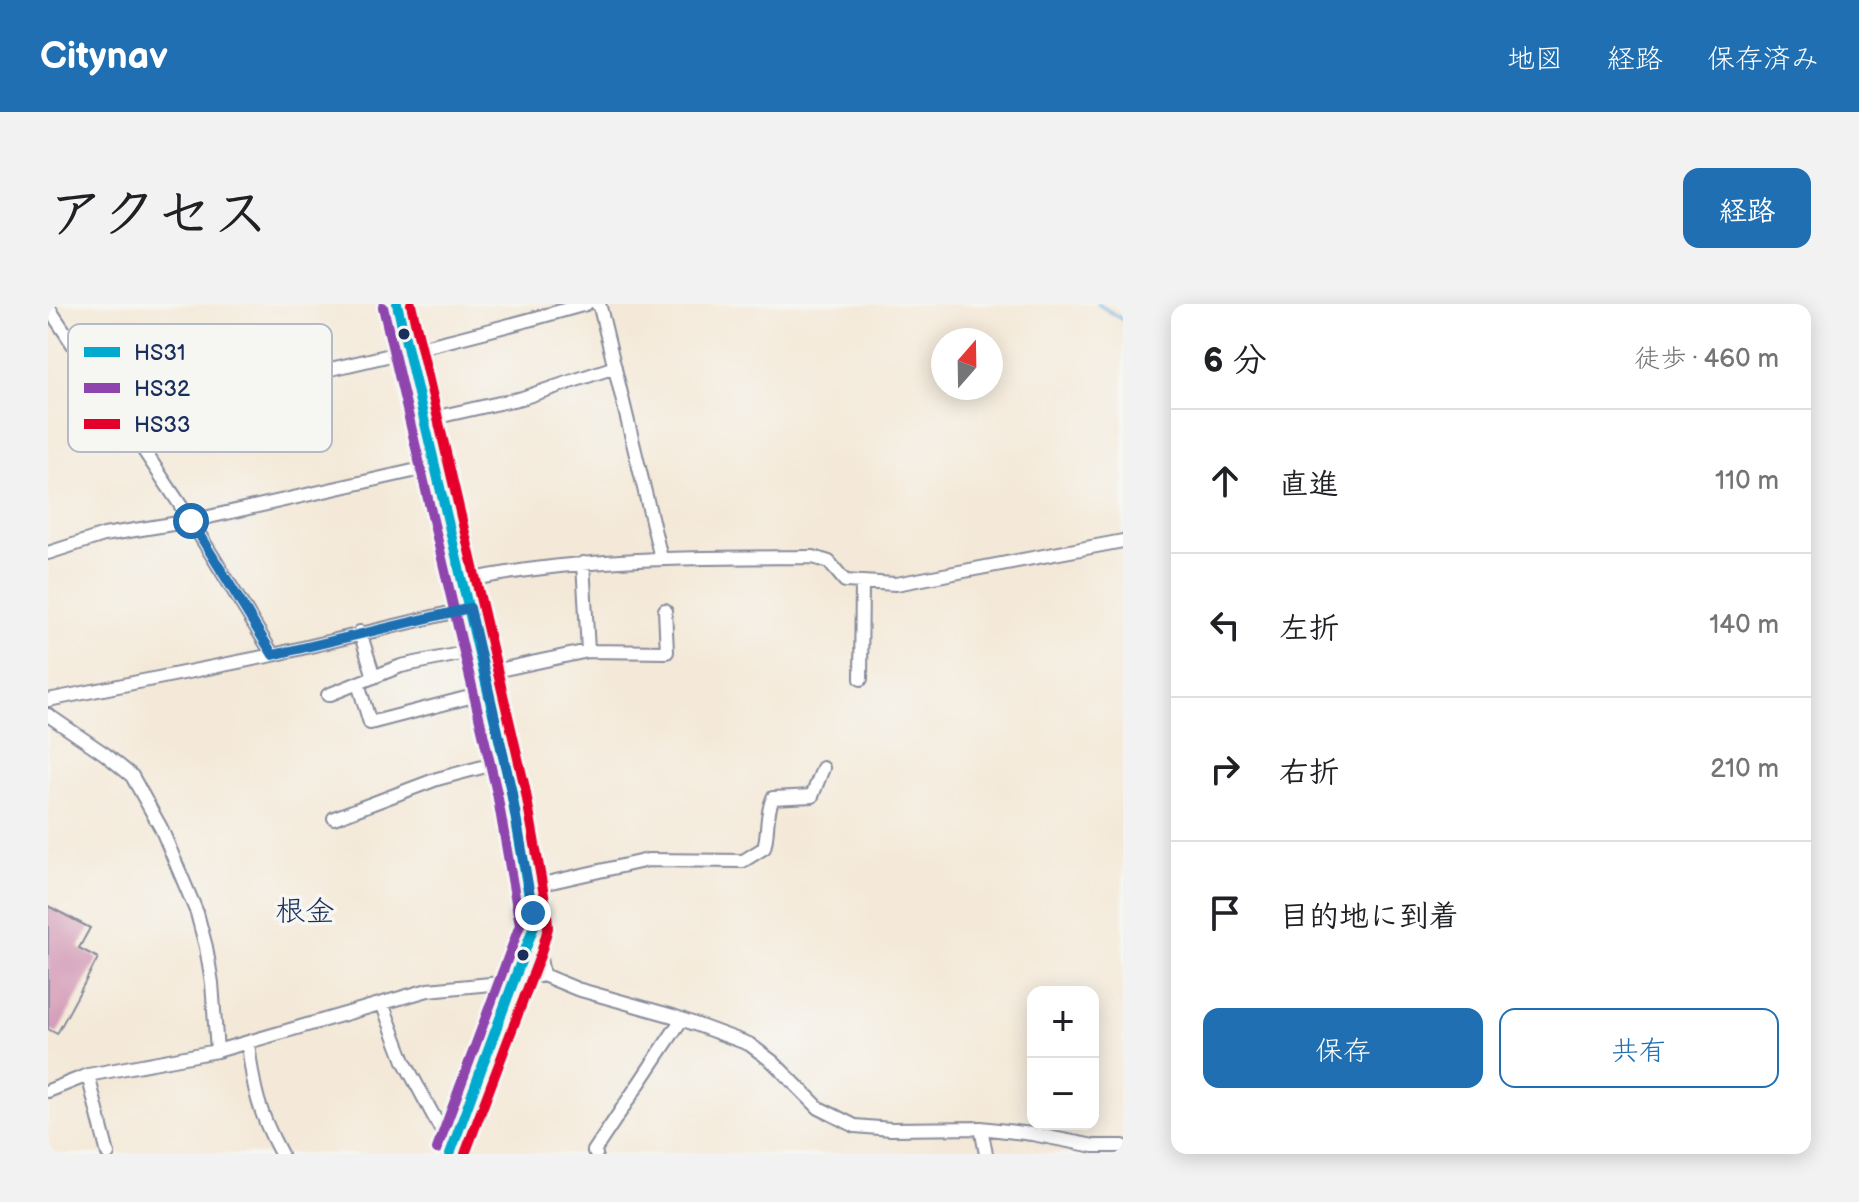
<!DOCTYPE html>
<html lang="ja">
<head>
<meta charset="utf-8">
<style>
  :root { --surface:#fff; --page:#f2f2f2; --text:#202124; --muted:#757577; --line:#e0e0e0; --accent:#1f6fb2 }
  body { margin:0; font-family:"Balsamiq Sans","Klee One",sans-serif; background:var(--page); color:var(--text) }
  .controls { position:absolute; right:24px; bottom:24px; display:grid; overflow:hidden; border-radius:16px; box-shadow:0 4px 20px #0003 }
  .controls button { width:72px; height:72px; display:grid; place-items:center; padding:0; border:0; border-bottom:2px solid var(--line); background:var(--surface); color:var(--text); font:40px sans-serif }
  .compass { position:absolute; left:883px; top:24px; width:72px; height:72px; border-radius:50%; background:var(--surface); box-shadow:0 4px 20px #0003; rotate:20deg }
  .stop { position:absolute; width:24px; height:24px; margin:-18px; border:6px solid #1f6fb2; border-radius:50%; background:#fff }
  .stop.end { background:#1f6fb2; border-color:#fff; box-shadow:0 2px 8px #0008 }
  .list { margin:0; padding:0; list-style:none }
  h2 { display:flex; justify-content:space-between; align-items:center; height:104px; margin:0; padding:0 32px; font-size:34px }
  h2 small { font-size:26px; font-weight:400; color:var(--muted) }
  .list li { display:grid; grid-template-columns:52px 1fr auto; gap:24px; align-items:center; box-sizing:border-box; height:144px; padding:0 32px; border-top:2px solid var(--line) }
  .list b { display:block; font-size:30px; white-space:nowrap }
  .list em { font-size:26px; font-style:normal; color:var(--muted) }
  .actions { display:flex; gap:16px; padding:24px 32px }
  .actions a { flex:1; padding:18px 0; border:2px solid var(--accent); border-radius:16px; text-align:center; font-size:28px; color:var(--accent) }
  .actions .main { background:var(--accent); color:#fff }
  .icon { flex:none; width:44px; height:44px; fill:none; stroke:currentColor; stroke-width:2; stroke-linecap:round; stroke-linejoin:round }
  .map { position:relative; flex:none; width:1075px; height:850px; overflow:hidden; border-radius:16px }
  header { display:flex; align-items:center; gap:48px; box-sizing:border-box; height:112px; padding:0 40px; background:var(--accent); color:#fff }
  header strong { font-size:38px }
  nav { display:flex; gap:44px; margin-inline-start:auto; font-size:28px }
  .intro { display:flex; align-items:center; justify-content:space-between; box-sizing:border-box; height:192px; padding:0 48px }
  h1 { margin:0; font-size:56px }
  .button { padding:20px 36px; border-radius:16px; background:var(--accent); color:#fff; font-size:28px; font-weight:700 }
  main { display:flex; gap:48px; padding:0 48px }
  aside { flex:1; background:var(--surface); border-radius:16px; box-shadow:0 4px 20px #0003 }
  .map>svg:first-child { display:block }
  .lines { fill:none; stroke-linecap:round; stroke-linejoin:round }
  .stream { stroke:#6bb3e3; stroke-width:3 }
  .building { fill:#d296b3 }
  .minor-casing { stroke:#888c9b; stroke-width:16 }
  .minor { stroke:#fff; stroke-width:12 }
  .bus-1-casing { stroke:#f6f6f2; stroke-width:16 }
  .bus-2-casing { stroke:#f6f6f2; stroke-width:16 }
  .bus-3-casing { stroke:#f6f6f2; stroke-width:16 }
  .bus-1 { stroke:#00a9ce; stroke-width:10 }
  .bus-2 { stroke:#8e44ad; stroke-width:10 }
  .bus-3 { stroke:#e4002b; stroke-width:10 }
  .route { stroke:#1f6fb2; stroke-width:10 }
  .bus-dot { fill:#1b2f5e; stroke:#f6f6f2; stroke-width:3 }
  .labels { text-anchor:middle; stroke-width:7; stroke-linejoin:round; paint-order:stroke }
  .neighbourhood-label { font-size:30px; fill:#1b2f5e; stroke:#f6f6f2 }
  .key { fill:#f6f6f2; stroke:#b4bac6; stroke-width:2 }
  .key-label { font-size:22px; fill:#1b2f5e }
</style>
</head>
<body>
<header>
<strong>Citynav</strong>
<nav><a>地図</a><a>経路</a><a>保存済み</a></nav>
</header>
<div class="intro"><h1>アクセス</h1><a class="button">経路</a></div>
<main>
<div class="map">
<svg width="1075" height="850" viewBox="0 0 1075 850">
  <rect width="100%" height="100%" fill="#f6f6f2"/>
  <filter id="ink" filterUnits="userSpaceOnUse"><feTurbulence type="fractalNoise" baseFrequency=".0125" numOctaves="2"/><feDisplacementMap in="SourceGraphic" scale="16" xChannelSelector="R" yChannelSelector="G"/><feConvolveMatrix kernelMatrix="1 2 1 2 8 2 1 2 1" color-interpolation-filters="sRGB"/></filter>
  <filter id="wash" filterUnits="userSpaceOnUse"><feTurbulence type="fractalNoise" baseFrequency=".006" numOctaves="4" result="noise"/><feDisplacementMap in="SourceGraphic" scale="32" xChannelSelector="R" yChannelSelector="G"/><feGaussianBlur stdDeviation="1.8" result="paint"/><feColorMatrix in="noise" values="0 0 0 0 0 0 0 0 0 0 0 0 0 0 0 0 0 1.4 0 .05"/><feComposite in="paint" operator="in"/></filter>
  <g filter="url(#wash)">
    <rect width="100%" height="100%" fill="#f4e9d8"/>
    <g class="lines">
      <path class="stream" d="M1050,0L1075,16"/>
    </g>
    <g id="blocks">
      <path class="building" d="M0,602L42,624L31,644L50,654L9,730L0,725Z"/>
    </g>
  </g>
  <g filter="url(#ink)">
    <use href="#blocks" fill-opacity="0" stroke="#888c9b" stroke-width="2"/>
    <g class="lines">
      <defs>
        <path id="minor" d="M349,0L463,486L485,609L486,622L480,644L402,850
          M549,0L552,3L613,254
          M0,3L143,217L225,351
          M71,109C229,79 384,44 538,0
          M376,116L474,94L567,63
          M0,249L56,231L143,217L387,162
          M535,259L540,347L619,348L617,306
          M416,277C532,252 646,254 765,253L781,258L797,277L848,280L1075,237
          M312,328L326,373
          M437,369L540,347
          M813,375L814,278
          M310,379L322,419L441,388
          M280,391L353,362L431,346
          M0,396L225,351L422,304
          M0,411L57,450L84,472L113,524L149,609L158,643L164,679L169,747
          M286,514L389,475L457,457
          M481,583L600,556L695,557L716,544C721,527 717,512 725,494L764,492L775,464
          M487,625L495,671
          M334,699L356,757L406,850
          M200,739C205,785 211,809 233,850
          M40,771L60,850
          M0,787L40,771L169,747L380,686L453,679L495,671L529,685L625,712L701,740L725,758L771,804L807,822L843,825L933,824L984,830L1046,842H1075
          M933,824L938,850
          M548,850L546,847L634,715"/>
      </defs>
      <use href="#minor" class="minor-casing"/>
      <use href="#minor" class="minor"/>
      <defs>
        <path id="bus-1" d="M349,0L463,486L486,622L402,850"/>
        <path id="bus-2" d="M335,3L449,489L472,621L389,845"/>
        <path id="bus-3" d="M363,0L477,484L499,608L500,624L493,649L417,850"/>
      </defs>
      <use href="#bus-1" class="bus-1-casing"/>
      <use href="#bus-2" class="bus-2-casing"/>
      <use href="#bus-3" class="bus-3-casing"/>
      <use href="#bus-1" class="bus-1"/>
      <use href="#bus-2" class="bus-2"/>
      <use href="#bus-3" class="bus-3"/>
    </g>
  </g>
  <g class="lines" filter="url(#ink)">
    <path class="route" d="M143,217L225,351L422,304L463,486L485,609"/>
  </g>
  <g class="bus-dot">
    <circle cx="356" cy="30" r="7"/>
    <circle cx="475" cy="651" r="7"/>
  </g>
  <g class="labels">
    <g class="neighbourhood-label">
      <text x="257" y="617">根金</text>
    </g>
  </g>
  <rect x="20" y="20" width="264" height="128" rx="12" class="key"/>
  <rect x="36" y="43" width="36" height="10" fill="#00a9ce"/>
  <rect x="36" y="79" width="36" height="10" fill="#8e44ad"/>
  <rect x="36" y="115" width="36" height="10" fill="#e4002b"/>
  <g class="key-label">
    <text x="86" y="56">HS31</text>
    <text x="86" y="92">HS32</text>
    <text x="86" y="128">HS33</text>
  </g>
</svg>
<div class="controls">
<button>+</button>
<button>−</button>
</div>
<svg class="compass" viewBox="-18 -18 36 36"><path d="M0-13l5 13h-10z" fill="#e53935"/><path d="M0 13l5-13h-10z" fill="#757577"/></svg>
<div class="stop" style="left:143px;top:217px"></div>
<div class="stop end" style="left:485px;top:609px"></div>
</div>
<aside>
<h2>6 分<small>徒歩 · 460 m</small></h2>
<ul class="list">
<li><svg class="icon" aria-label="ahead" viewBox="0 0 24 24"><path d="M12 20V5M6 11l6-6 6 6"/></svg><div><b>直進</b></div><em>110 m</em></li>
<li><svg class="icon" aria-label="left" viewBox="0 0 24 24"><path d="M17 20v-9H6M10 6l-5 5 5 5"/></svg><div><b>左折</b></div><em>140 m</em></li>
<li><svg class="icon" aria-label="right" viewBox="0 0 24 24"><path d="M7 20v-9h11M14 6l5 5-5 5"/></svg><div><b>右折</b></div><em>210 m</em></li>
<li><svg class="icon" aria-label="arrive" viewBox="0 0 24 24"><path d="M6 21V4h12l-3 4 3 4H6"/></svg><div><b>目的地に到着</b></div></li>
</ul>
<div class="actions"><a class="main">保存</a><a>共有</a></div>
</aside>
</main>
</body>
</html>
